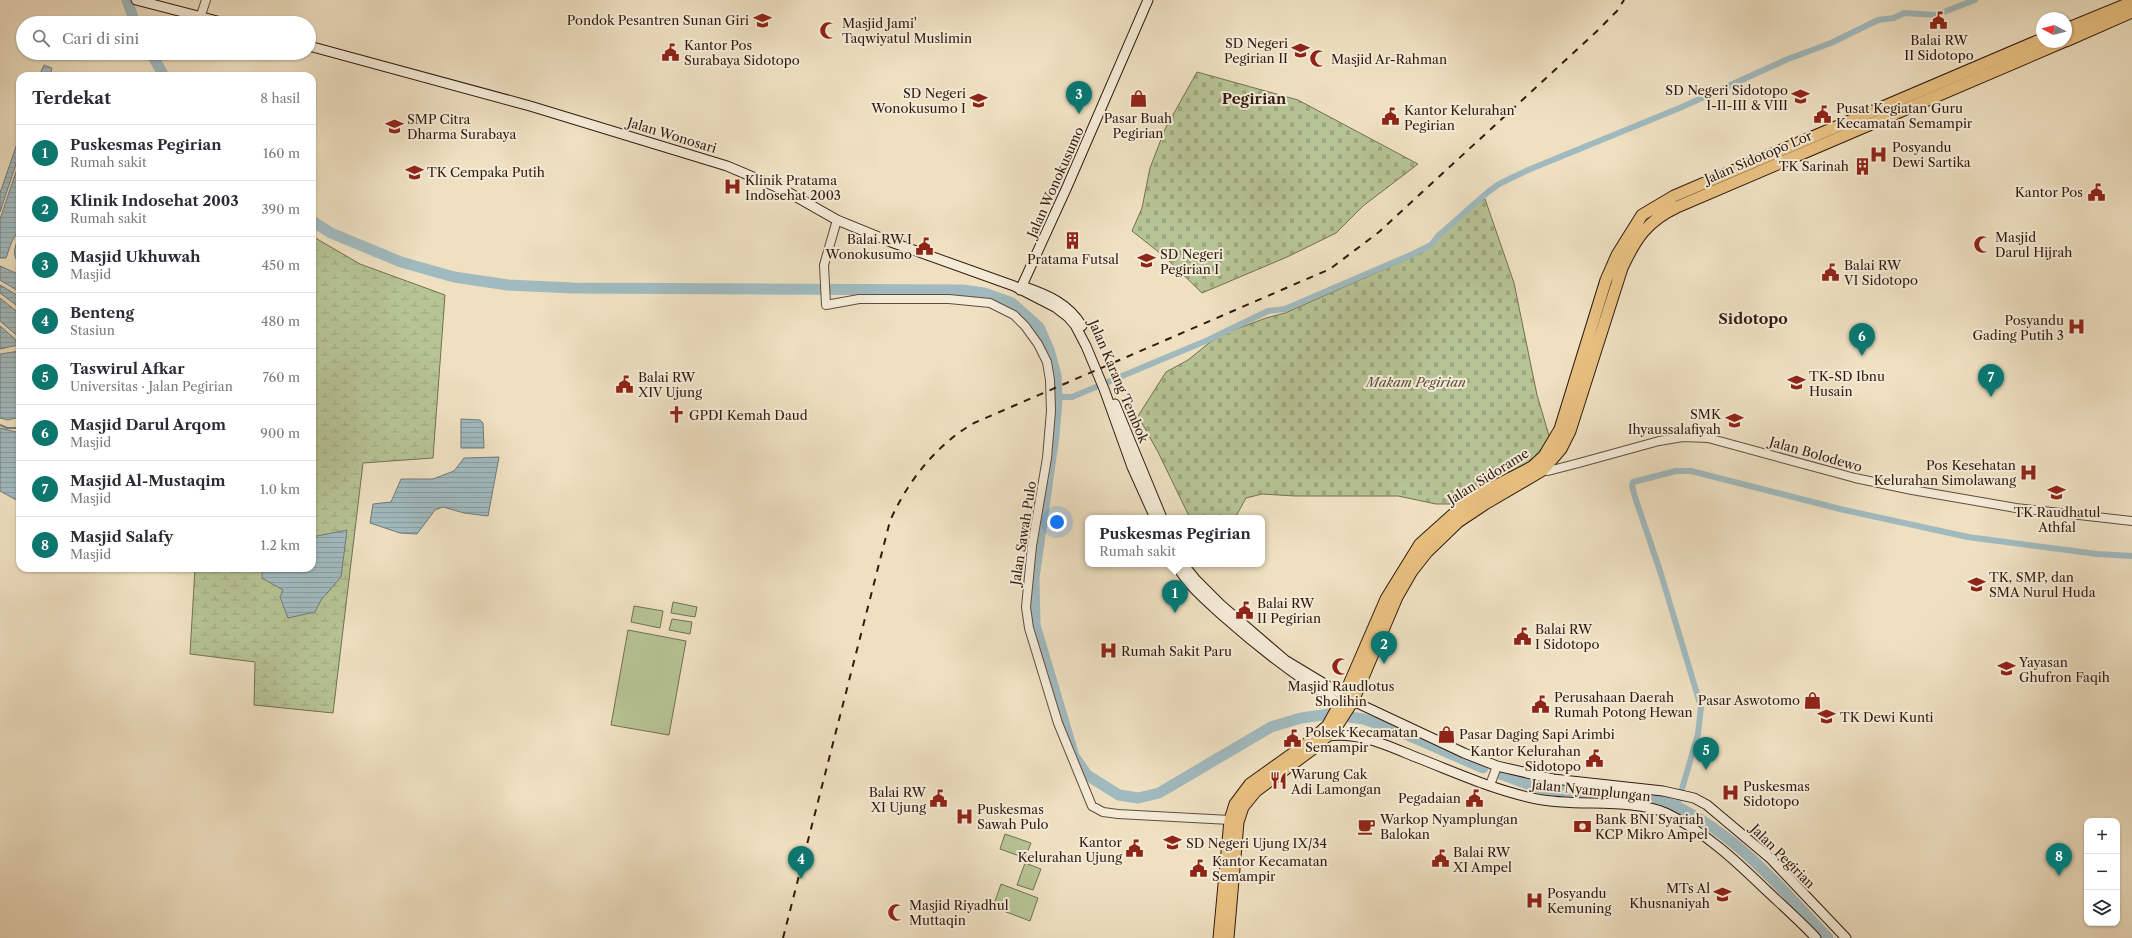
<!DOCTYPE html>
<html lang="id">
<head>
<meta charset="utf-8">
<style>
  :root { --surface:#fff; --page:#f2f2f3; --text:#2b2b33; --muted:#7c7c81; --line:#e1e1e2; --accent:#0f766e }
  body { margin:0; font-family:"Libre Caslon Text",serif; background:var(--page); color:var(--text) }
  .controls { position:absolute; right:12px; bottom:12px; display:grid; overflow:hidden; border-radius:8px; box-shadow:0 1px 3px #0004 }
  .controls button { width:36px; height:36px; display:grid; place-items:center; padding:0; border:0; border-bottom:1px solid var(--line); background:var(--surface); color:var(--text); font:20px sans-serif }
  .compass { position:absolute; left:2036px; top:12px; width:36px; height:36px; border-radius:50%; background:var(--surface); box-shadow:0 1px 3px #0004; rotate:277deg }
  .you { position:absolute; left:1057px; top:522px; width:14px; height:14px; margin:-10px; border:3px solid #fff; border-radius:50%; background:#1a73e8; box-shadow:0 0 0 6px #1a73e833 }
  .badge { display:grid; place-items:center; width:26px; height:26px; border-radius:50%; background:var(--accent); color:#fff; font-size:13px; font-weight:700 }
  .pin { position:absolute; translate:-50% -33px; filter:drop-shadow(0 1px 2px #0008) }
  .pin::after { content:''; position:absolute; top:21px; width:14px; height:12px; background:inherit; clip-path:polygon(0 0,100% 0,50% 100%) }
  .popup { position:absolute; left:1085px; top:515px; width:180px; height:52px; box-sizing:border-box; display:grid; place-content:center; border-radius:8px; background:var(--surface); filter:drop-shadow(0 1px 3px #0005); font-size:13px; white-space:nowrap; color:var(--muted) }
  .popup b { font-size:15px; color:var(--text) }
  .popup::after { content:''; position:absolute; left:50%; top:100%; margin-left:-8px; border:8px solid transparent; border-top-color:var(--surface) }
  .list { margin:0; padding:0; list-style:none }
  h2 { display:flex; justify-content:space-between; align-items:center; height:52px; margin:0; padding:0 16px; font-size:17px }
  h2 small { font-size:13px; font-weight:400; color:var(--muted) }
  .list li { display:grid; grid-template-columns:26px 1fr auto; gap:12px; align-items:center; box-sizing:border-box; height:56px; padding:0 16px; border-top:1px solid var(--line) }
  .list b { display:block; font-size:15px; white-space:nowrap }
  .list p { margin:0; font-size:13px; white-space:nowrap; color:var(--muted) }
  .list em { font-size:13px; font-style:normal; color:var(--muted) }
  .icon { flex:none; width:22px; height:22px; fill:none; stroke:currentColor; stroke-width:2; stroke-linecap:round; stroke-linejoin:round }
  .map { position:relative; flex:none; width:2132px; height:938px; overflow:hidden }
  .search { position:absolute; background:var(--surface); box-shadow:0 1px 3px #0004; left:16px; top:16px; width:300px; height:44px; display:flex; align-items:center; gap:10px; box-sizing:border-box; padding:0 14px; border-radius:22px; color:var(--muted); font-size:15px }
  .panel { position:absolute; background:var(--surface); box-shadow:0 1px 3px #0004; left:16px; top:72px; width:300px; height:500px; border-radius:12px }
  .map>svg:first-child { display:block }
  .grass { fill:#b6c394; stroke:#746f52 }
  .wetland { fill:url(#wetland-marsh); stroke:#746f52 }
  .cemetery { fill:url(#cemetery-stones); stroke:#746f52 }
  .water { fill:url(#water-rules); stroke:#747a79 }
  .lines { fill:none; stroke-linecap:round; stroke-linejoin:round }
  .stream { stroke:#747a79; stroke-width:2 }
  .canal { stroke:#a0babf; stroke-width:6 }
  .river { stroke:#a0babf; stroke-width:11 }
  .tertiary-casing { stroke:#614c3d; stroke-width:10 }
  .secondary-casing { stroke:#321b11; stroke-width:11 }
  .trunk-casing { stroke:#321b11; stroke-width:13 }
  .tertiary { stroke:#f4ebd7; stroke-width:8 }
  .secondary { stroke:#f4ebd7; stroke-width:9 }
  .trunk { stroke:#e7c080; stroke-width:11 }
  .rail { stroke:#321b11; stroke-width:2; stroke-dasharray:7 7; stroke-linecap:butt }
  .labels { text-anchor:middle; stroke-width:4; stroke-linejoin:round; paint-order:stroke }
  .poi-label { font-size:13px; fill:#321b11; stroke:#f4ebd7; text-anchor:start }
  .street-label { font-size:13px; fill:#321b11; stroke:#f4ebd7 }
  .park-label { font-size:13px; font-style:italic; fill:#5a4d38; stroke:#f4ebd7 }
  .quarter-label { font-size:15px; font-weight:bold; fill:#321b11; stroke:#f4ebd7 }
</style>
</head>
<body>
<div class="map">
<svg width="2132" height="938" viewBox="0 0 2132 938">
  <defs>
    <pattern id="wetland-marsh" width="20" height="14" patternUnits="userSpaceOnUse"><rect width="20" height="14" fill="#b6c394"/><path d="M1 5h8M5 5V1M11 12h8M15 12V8" fill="none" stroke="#9da77f"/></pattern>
    <pattern id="cemetery-stones" width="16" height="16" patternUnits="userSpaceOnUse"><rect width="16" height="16" fill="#b6c394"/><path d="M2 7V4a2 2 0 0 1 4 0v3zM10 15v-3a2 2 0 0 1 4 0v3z" fill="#9da77f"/></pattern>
    <pattern id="water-rules" width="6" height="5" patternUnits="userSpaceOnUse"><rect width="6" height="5" fill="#a0babf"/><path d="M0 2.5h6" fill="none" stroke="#8a9fa3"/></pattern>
  </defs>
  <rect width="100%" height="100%" fill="#eee0c1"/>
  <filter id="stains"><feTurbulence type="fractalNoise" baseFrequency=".005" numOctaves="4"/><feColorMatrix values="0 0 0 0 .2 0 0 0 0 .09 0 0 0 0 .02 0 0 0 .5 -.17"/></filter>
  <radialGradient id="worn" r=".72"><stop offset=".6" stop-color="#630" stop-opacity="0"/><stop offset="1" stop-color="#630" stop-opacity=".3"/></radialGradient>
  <path class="grass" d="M673,602L697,607L695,617L671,613Z
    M634,606L663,611L660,628L631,622Z
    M672,619L692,622L690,634L669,630Z
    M628,630L686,641L669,735L611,725Z
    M1005,834L1031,843L1025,858L1000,849Z
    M1025,863L1041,869L1033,890L1017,885Z
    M1001,884L1038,898L1030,921L993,907Z"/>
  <path class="wetland" d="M312,236L360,264L445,295L433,458L363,463L333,713L254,705L255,662L190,654L195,568H312Z"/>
  <path class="cemetery" d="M1197,72L1298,100L1418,164L1363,206L1336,233L1287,257L1202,293L1165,257L1132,231L1142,208L1150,168L1165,129Z
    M1485,199L1514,283L1537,395L1550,439L1534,457L1521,468L1494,476L1460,504H1436L1398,496H1295L1262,494L1246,498L1235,518H1190L1158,452L1138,416L1166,372L1188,360L1209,343L1223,334L1266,318L1285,313L1423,252C1445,236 1461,212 1485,199Z"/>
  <path class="water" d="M44,65L52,68L50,76H39Z
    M20,135V152L0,212V193Z
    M20,160V228L12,241L6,258H0V219Z
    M20,238V259H16C13,253 15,243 20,238Z
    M0,266L20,275V292L0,280Z
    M0,285L20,297V308L0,293Z
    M0,298L20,314V338L0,321Z
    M0,326L15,339L18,345L0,349Z
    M20,351V417L8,420L0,418V354Z
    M461,419L480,420L483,423L484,448H461Z
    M0,428L16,432L20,437V502L0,491Z
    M499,457L488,516L464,513L443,507L435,510L417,534L400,533L370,523L373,504L391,502L401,479H433L454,471L464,458Z
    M347,530L341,577L321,600L315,612L288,618L280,597L283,590L262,578V568H312V537Z"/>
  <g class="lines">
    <path class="stream" d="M0,425L7,428H20"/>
    <path class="canal" d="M1057,397H1072L1208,340L1268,311L1285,309L1413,254L1431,245L1438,236L1488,192L1499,184L1528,170L1682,107L1788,59L1831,43L1878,20L1894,18L1904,13L1936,15L1975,0
      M1677,806L1698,734L1701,707L1661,574L1635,497L1632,486L1633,482L1676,471H1691L1840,509L1968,537L2097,554L2132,556"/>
    <path class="river" d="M127,0L135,23
      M151,53L164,76
      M312,221L331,233L401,262L454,277L508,285L573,288L962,290L984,293L1012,303L1039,327L1049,350L1056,375L1057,400L1054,436L1034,578L1035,625L1074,756L1087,775L1119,795L1138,798L1159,793L1271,727L1301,718L1330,714L1363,719L1394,729L1483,768
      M1497,773C1513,778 1530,786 1546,789C1577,794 1617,789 1646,796C1719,813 1779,886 1828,938"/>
    <defs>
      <path id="tertiary" d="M201,15L206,0
        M837,220L824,265L826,305L859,299H949L990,303L1014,315L1025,326L1038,344L1047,362L1050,380L1051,411L1047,458L1032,546L1026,607L1029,628L1058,723L1092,806L1103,812L1118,814L1230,820
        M1540,469L1548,471L1579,463L1659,441L1683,437L1708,438L1855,478L1912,490L2016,508L2132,521
        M1490,785L1497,766"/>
      <path id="secondary" d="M136,0L225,23
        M309,46L530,106L727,166L786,191L837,220L891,242L1014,286L1055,307L1068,317L1075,325L1086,346L1104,389L1132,467L1155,518
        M1025,287C1048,295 1069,304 1082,326
        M1020,290L1067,187L1148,0
        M1115,404L1162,518
        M1176,564C1187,585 1206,600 1223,616C1261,650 1301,680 1345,707
        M1183,564L1196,580L1221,605L1285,660L1353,701L1464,753L1497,766L1553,779L1663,791L1694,798L1707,805L1770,858L1846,938
        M1328,736C1361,732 1388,746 1418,758C1457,773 1496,791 1537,799C1576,807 1632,798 1666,813C1705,832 1735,860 1766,890C1783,906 1800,921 1816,938"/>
      <path id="trunk" d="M2066,29L2132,2
        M2066,41L2132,12
        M1219,938L1230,820L1235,804L1250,784L1309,742L1328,725L1344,696L1386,599L1420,544L1459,509L1480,494L1532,467L1544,456L1560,429L1606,280L1617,255L1642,215L1674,196L2042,39
        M1228,938L1238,822L1243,807L1256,791L1314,748L1335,729L1353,701L1397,597L1412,571L1427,552L1458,522L1485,504L1543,470L1561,449L1570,431L1622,268C1636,238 1647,221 1677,207L2063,42"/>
    </defs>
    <use href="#tertiary" class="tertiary-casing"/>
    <use href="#secondary" class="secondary-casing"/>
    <use href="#trunk" class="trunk-casing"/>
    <use href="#tertiary" class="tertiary"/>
    <use href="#secondary" class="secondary"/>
    <use href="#trunk" class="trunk"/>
    <path class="rail" d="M783,938L890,521C907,482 937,444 974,423L1330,269L1379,232L1595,33L1617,11L1624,0"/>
  </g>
  <defs>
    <symbol id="school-bare" viewBox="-9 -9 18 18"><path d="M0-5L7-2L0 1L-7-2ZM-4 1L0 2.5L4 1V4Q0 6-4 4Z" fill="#8f2418" stroke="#f4ebd7" stroke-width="2.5" paint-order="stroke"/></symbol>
    <symbol id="civic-bare" viewBox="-9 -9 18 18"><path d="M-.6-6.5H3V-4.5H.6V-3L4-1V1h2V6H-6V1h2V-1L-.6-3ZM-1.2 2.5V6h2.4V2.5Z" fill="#8f2418" stroke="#f4ebd7" stroke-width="2.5" paint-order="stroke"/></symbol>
    <symbol id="mosque-bare" viewBox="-9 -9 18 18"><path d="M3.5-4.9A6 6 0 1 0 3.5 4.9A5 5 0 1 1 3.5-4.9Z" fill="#8f2418" stroke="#f4ebd7" stroke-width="2.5" paint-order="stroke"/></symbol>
    <symbol id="shop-bare" viewBox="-9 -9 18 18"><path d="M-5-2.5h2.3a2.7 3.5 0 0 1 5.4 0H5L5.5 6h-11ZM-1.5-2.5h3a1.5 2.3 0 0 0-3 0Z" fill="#8f2418" stroke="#f4ebd7" stroke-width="2.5" paint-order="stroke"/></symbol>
    <symbol id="hospital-bare" viewBox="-9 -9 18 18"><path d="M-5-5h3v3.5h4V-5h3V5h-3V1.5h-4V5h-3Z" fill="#8f2418" stroke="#f4ebd7" stroke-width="2.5" paint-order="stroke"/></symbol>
    <symbol id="building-bare" viewBox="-9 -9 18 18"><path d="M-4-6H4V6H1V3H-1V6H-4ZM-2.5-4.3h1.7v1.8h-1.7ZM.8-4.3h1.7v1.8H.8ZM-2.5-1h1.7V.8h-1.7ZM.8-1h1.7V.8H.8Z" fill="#8f2418" stroke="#f4ebd7" stroke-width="2.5" paint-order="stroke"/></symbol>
    <symbol id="church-bare" viewBox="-9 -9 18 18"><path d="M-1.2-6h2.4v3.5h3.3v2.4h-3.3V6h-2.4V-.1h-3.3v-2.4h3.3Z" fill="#8f2418" stroke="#f4ebd7" stroke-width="2.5" paint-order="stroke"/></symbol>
    <symbol id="restaurant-bare" viewBox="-9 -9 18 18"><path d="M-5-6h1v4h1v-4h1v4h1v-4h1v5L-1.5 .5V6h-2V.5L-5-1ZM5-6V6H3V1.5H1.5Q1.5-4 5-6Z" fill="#8f2418" stroke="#f4ebd7" stroke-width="2.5" paint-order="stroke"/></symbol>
    <symbol id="cafe-bare" viewBox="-9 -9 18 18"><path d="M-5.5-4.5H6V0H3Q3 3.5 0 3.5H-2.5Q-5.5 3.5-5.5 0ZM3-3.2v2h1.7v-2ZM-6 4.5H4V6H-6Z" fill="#8f2418" stroke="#f4ebd7" stroke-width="2.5" paint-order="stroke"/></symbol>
    <symbol id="bank-bare" viewBox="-9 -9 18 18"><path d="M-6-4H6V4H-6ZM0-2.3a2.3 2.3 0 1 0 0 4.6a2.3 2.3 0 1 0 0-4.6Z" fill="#8f2418" stroke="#f4ebd7" stroke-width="2.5" paint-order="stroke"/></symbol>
  </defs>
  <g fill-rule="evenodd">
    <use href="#school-bare" x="750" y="8" width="25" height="25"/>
    <use href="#civic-bare" x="1926" y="8" width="25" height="25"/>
    <use href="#mosque-bare" x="816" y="18" width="25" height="25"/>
    <use href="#school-bare" x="1288" y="38" width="25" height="25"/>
    <use href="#civic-bare" x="658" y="40" width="25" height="25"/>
    <use href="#mosque-bare" x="1306" y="46" width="25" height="25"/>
    <use href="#school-bare" x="1788" y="84" width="25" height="25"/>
    <use href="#shop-bare" x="1126" y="86" width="25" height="25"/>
    <use href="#school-bare" x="966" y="88" width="25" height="25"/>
    <use href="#civic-bare" x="1810" y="102" width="25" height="25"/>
    <use href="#civic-bare" x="1378" y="104" width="25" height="25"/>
    <use href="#school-bare" x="382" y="114" width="25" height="25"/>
    <use href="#hospital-bare" x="1866" y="142" width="25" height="25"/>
    <use href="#building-bare" x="1850" y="154" width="25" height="25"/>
    <use href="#school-bare" x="402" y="160" width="25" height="25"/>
    <use href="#hospital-bare" x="720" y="174" width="25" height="25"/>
    <use href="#civic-bare" x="2084" y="180" width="25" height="25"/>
    <use href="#building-bare" x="1060" y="228" width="25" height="25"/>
    <use href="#mosque-bare" x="1970" y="232" width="25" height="25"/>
    <use href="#civic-bare" x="912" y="234" width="25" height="25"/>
    <use href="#school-bare" x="1134" y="248" width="25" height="25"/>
    <use href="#civic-bare" x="1818" y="260" width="25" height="25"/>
    <use href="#hospital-bare" x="2064" y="314" width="25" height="25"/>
    <use href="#school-bare" x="1784" y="370" width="25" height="25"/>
    <use href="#civic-bare" x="612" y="372" width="25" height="25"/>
    <use href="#church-bare" x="664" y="402" width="25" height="25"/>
    <use href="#school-bare" x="1722" y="408" width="25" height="25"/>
    <use href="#hospital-bare" x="2016" y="460" width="25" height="25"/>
    <use href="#school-bare" x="2044" y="480" width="25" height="25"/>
    <use href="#school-bare" x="1964" y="572" width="25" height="25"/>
    <use href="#civic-bare" x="1232" y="598" width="25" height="25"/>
    <use href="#civic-bare" x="1510" y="624" width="25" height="25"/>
    <use href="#hospital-bare" x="1096" y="638" width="25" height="25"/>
    <use href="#mosque-bare" x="1328" y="654" width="25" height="25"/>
    <use href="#school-bare" x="1994" y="656" width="25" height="25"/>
    <use href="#shop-bare" x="1800" y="688" width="25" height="25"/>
    <use href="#civic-bare" x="1528" y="692" width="25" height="25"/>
    <use href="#school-bare" x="1814" y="704" width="25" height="25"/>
    <use href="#shop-bare" x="1434" y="722" width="25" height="25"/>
    <use href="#civic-bare" x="1280" y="726" width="25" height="25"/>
    <use href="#civic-bare" x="1582" y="746" width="25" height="25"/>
    <use href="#restaurant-bare" x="1266" y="768" width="25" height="25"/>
    <use href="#hospital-bare" x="1718" y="780" width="25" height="25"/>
    <use href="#civic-bare" x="1462" y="786" width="25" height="25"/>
    <use href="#civic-bare" x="926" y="786" width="25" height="25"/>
    <use href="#hospital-bare" x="952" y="804" width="25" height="25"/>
    <use href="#cafe-bare" x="1354" y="814" width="25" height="25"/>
    <use href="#bank-bare" x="1570" y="814" width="25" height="25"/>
    <use href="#school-bare" x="1160" y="830" width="25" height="25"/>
    <use href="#civic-bare" x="1122" y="836" width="25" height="25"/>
    <use href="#civic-bare" x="1428" y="846" width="25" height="25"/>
    <use href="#civic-bare" x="1186" y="856" width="25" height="25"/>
    <use href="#school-bare" x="1710" y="882" width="25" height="25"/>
    <use href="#hospital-bare" x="1522" y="888" width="25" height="25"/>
    <use href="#mosque-bare" x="884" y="900" width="25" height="25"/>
  </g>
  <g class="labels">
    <g class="poi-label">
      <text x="749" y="25" text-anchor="end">Pondok Pesantren Sunan Giri</text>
      <text x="842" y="28">Masjid Jami'<tspan x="842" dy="15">Taqwiyatul Muslimin</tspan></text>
      <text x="1939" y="45" text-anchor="middle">Balai RW<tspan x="1939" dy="15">II Sidotopo</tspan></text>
      <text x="1288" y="48" text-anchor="end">SD Negeri<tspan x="1288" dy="15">Pegirian II</tspan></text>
      <text x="684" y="50">Kantor Pos<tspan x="684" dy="15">Surabaya Sidotopo</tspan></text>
      <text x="1331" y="64">Masjid Ar-Rahman</text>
      <text x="1788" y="95" text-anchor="end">SD Negeri Sidotopo<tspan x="1788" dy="15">I-II-III &amp; VIII</tspan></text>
      <text x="966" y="98" text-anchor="end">SD Negeri<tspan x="966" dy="15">Wonokusumo I</tspan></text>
      <text x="1836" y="113">Pusat Kegiatan Guru<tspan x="1836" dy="15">Kecamatan Semampir</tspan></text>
      <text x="1404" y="115">Kantor Kelurahan<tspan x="1404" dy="15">Pegirian</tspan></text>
      <text x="1138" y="123" text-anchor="middle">Pasar Buah<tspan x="1138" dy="15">Pegirian</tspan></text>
      <text x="407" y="124">SMP Citra<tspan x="407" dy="15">Dharma Surabaya</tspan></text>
      <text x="1892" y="152">Posyandu<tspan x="1892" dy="15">Dewi Sartika</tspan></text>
      <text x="1849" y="171" text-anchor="end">TK Sarinah</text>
      <text x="427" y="177">TK Cempaka Putih</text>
      <text x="745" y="185">Klinik Pratama<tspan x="745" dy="15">Indosehat 2003</tspan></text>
      <text x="2083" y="197" text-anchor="end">Kantor Pos</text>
      <text x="1995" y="242">Masjid<tspan x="1995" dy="15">Darul Hijrah</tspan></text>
      <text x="912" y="244" text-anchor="end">Balai RW I<tspan x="912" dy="15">Wonokusumo</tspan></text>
      <text x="1160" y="259">SD Negeri<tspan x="1160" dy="15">Pegirian I</tspan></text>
      <text x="1073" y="264" text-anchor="middle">Pratama Futsal</text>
      <text x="1844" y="270">Balai RW<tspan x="1844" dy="15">VI Sidotopo</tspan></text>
      <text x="2064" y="325" text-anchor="end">Posyandu<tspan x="2064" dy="15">Gading Putih 3</tspan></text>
      <text x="1809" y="381">TK-SD Ibnu<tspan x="1809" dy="15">Husain</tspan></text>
      <text x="638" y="382">Balai RW<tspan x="638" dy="15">XIV Ujung</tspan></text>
      <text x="1721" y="419" text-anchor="end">SMK<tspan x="1721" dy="15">Ihyaussalafiyah</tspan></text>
      <text x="689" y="420">GPDI Kemah Daud</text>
      <text x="2016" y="470" text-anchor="end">Pos Kesehatan<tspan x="2016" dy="15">Kelurahan Simolawang</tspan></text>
      <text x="2057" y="517" text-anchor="middle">TK Raudhatul<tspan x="2057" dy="15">Athfal</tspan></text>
      <text x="1989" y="582">TK, SMP, dan<tspan x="1989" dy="15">SMA Nurul Huda</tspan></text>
      <text x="1257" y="608">Balai RW<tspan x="1257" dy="15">II Pegirian</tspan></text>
      <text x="1535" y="634">Balai RW<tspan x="1535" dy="15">I Sidotopo</tspan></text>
      <text x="1121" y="656">Rumah Sakit Paru</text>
      <text x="2019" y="667">Yayasan<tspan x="2019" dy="15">Ghufron Faqih</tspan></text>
      <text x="1341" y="691" text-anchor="middle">Masjid Raudlotus<tspan x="1341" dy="15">Sholihin</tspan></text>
      <text x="1554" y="702">Perusahaan Daerah<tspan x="1554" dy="15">Rumah Potong Hewan</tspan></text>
      <text x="1800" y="705" text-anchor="end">Pasar Aswotomo</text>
      <text x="1840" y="722">TK Dewi Kunti</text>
      <text x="1305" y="737">Polsek Kecamatan<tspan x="1305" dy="15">Semampir</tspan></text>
      <text x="1459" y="739">Pasar Daging Sapi Arimbi</text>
      <text x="1581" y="756" text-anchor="end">Kantor Kelurahan<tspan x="1581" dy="15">Sidotopo</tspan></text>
      <text x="1291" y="779">Warung Cak<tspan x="1291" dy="15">Adi Lamongan</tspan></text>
      <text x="1743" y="791">Puskesmas<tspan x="1743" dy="15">Sidotopo</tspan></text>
      <text x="926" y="797" text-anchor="end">Balai RW<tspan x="926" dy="15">XI Ujung</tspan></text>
      <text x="1461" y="803" text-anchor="end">Pegadaian</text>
      <text x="977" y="814">Puskesmas<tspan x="977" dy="15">Sawah Pulo</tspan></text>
      <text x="1380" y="824">Warkop Nyamplungan<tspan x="1380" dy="15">Balokan</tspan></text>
      <text x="1595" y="824">Bank BNI Syariah<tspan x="1595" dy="15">KCP Mikro Ampel</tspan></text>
      <text x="1122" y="847" text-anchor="end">Kantor<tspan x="1122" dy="15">Kelurahan Ujung</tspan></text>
      <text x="1186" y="848">SD Negeri Ujung IX/34</text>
      <text x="1453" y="857">Balai RW<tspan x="1453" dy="15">XI Ampel</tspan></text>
      <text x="1212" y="866">Kantor Kecamatan<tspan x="1212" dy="15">Semampir</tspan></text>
      <text x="1710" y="893" text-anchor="end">MTs Al<tspan x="1710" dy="15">Khusnaniyah</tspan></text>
      <text x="1547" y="898">Posyandu<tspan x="1547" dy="15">Kemuning</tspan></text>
      <text x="909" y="910">Masjid Riyadhul<tspan x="909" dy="15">Muttaqin</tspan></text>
    </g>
    <g class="street-label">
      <text transform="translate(672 135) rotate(17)" y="5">Jalan Wonosari</text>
      <text transform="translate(1758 157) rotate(-23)" y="5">Jalan Sidotopo Lor</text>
      <text transform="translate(1055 182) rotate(-66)" y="5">Jalan Wonokusumo</text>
      <text transform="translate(1119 381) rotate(67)" y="5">Jalan Karang Tembok</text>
      <text transform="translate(1816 454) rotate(16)" y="5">Jalan Bolodewo</text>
      <text transform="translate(1488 476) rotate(-32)" y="5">Jalan Sidorame</text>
      <text transform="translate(1023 533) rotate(-81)" y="5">Jalan Sawah Pulo</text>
      <text transform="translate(1591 790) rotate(6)" y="5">Jalan Nyamplungan</text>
      <text transform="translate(1783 856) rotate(45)" y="5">Jalan Pegirian</text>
    </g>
    <g class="park-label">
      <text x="1416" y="387">Makam Pegirian</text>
    </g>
    <g class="quarter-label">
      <text x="1254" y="104">Pegirian</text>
      <text x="1753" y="324">Sidotopo</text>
    </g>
  </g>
  <rect width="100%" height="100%" filter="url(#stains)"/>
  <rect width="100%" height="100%" fill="url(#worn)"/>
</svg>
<div class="controls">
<button>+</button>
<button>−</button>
<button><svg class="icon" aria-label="layers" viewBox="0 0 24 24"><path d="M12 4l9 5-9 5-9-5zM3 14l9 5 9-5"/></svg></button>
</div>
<svg class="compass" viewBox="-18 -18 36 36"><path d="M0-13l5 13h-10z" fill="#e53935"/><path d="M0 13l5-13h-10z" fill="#7c7c81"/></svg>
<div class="you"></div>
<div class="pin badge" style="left:1175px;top:613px">1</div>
<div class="popup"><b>Puskesmas Pegirian</b>Rumah sakit</div>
<div class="pin badge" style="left:1384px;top:664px">2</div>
<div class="pin badge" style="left:1079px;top:114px">3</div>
<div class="pin badge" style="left:801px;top:879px">4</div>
<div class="pin badge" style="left:1706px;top:770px">5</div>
<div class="pin badge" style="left:1862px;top:356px">6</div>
<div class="pin badge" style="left:1991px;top:397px">7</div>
<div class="pin badge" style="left:2059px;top:876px">8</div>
<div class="search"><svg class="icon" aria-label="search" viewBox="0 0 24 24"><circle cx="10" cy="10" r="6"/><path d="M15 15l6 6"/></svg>Cari di sini</div>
<section class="panel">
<h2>Terdekat<small>8 hasil</small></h2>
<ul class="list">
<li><span class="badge">1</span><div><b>Puskesmas Pegirian</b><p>Rumah sakit</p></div><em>160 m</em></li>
<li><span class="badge">2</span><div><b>Klinik Indosehat 2003</b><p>Rumah sakit</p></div><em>390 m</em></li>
<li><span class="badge">3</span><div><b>Masjid Ukhuwah</b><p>Masjid</p></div><em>450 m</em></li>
<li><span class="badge">4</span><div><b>Benteng</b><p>Stasiun</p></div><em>480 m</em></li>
<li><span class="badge">5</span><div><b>Taswirul Afkar</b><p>Universitas · Jalan Pegirian</p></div><em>760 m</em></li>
<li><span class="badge">6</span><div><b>Masjid Darul Arqom</b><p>Masjid</p></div><em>900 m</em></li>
<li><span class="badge">7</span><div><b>Masjid Al-Mustaqim</b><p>Masjid</p></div><em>1.0 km</em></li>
<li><span class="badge">8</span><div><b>Masjid Salafy</b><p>Masjid</p></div><em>1.2 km</em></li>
</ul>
</section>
</div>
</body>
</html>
